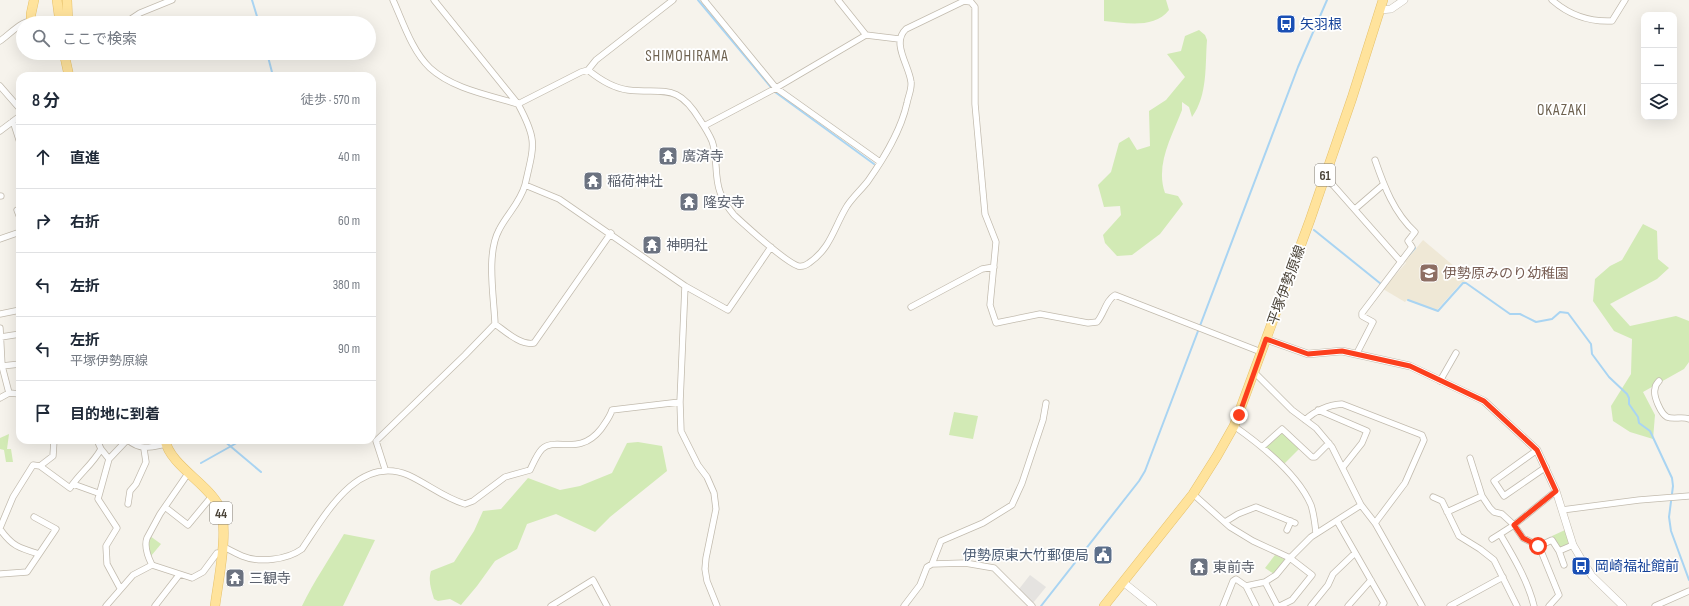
<!DOCTYPE html>
<html lang="ja">
<head>
<meta charset="utf-8">
<style>
  :root { --surface:#fff; --page:#f2f2f3; --text:#1f2937; --muted:#747a83; --line:#e0e1e3 }
  body { margin:0; font-family:"Sofia Sans Condensed","Noto Sans JP",sans-serif; background:var(--page); color:var(--text) }
  .controls { position:absolute; right:12px; top:12px; display:grid; overflow:hidden; border-radius:8px; box-shadow:0 4px 16px #0002 }
  .controls button { width:36px; height:36px; display:grid; place-items:center; padding:0; border:0; border-bottom:1px solid var(--line); background:var(--surface); color:var(--text); font:20px sans-serif }
  .stop { position:absolute; width:12px; height:12px; margin:-9px; border:3px solid #fc3f1d; border-radius:50%; background:#fff }
  .stop.end { background:#fc3f1d; border-color:#fff; box-shadow:0 1px 4px #0008 }
  .list { margin:0; padding:0; list-style:none }
  h2 { display:flex; justify-content:space-between; align-items:center; height:52px; margin:0; padding:0 16px; font-size:17px }
  h2 small { font-size:13px; font-weight:400; color:var(--muted) }
  .list li { display:grid; grid-template-columns:26px 1fr auto; gap:12px; align-items:center; box-sizing:border-box; height:64px; padding:0 16px; border-top:1px solid var(--line) }
  .list b { display:block; font-size:15px; white-space:nowrap }
  .list p { margin:0; font-size:13px; white-space:nowrap; color:var(--muted) }
  .list em { font-size:13px; font-style:normal; color:var(--muted) }
  .icon { flex:none; width:22px; height:22px; fill:none; stroke:currentColor; stroke-width:2; stroke-linecap:round; stroke-linejoin:round }
  .map { position:relative; flex:none; width:1689px; height:606px; overflow:hidden }
  .search { position:absolute; background:var(--surface); box-shadow:0 4px 16px #0002; left:16px; top:16px; width:360px; height:44px; display:flex; align-items:center; gap:10px; box-sizing:border-box; padding:0 14px; border-radius:22px; color:var(--muted); font-size:15px }
  .panel { position:absolute; background:var(--surface); box-shadow:0 4px 16px #0002; left:16px; top:72px; width:360px; height:372px; border-radius:12px }
  .map>svg:first-child { display:block }
  .education { fill:#efe8d6 }
  .green { fill:#d2eab5 }
  .parking { fill:#e5e3e0 }
  .lines { fill:none; stroke-linecap:round; stroke-linejoin:round }
  .stream { stroke:#a9d4f2; stroke-width:2 }
  .minor-casing { stroke:#c2bbae; stroke-width:7 }
  .tertiary-casing { stroke:#c2bbae; stroke-width:8 }
  .primary-casing { stroke:#e6c16a; stroke-width:10 }
  .minor { stroke:#fff; stroke-width:5.5 }
  .tertiary { stroke:#fff; stroke-width:7 }
  .primary { stroke:#ffe39c; stroke-width:9 }
  .route { stroke:#fc3f1d; stroke-width:5 }
  .labels { text-anchor:middle; stroke-width:3.5; stroke-linejoin:round; paint-order:stroke }
  .shield { fill:#fff; stroke:#817c74; stroke-width:1 }
  .shield-label { font-size:13px; font-weight:bold; fill:#4b4439 }
  .transit-label { font-size:14px; fill:#164399; stroke:#fff; text-anchor:start }
  .worship-label { font-size:14px; fill:#5b616d; stroke:#fff; text-anchor:start }
  .education-label { font-size:14px; fill:#785e54; stroke:#fff; text-anchor:start }
  .street-label { font-size:14px; fill:#4b4439; stroke:#fff }
  .service-label { font-size:14px; fill:#4e5e75; stroke:#fff; text-anchor:end }
  .neighbourhood-label { font-size:15px; letter-spacing:1px; fill:#6e6250; stroke:#fff }
</style>
</head>
<body>
<div class="map">
<svg width="1689" height="606" viewBox="0 0 1689 606">
  <rect width="100%" height="100%" fill="#f6f3ec"/>
  <path class="education" d="M1423,240L1468,278L1465,282L1461,283L1436,311L1407,300L1405,302L1383,289L1406,263L1405,262Z"/>
  <path class="green" d="M1104,0H1166L1169,10C1154,29 1126,23 1104,21Z
    M1199,30L1205,35L1207,40C1205,65 1208,95 1192,117L1189,107L1182,102V110C1172,136 1155,165 1165,193L1178,196L1183,204L1160,234L1132,255L1117,256L1105,243L1103,235L1121,215L1120,206L1104,207L1098,185L1111,172L1119,143L1129,137L1137,150L1150,146L1149,111L1166,100L1185,77L1167,54L1181,51L1185,36Z
    M1643,224L1657,231L1658,259L1669,268L1657,279L1610,304L1630,326L1676,316L1689,321V362L1684,369L1643,392L1655,415L1653,439L1630,432L1613,421L1611,406L1631,374L1632,339L1614,331L1593,301L1595,279L1610,266L1622,260Z
    M954,412L978,416L973,439L949,435Z
    M1280,431L1283,432L1300,448L1283,465L1266,449V446Z
    M9,434L7,449H11L13,462H6L4,450L0,449V438Z
    M638,442L662,446L667,471L610,517L595,532L556,514L527,524L517,549L495,561L477,586L461,605L450,599L438,601L434,599C431,589 428,581 431,571L454,562L474,531L483,511L501,509L528,478L560,490L580,486L612,473L627,443Z
    M1565,530L1571,545L1560,549L1558,548L1552,536Z
    M344,534L375,540L343,606H302C314,581 330,558 344,534Z
    M150,536L161,544L151,556L149,555L146,541Z
    M1275,555L1284,559V561L1274,574L1265,568Z"/>
  <path class="parking" d="M1030,575L1046,587L1033,603L1019,589Z"/>
  <g class="lines">
    <path class="stream" d="M252,0L259,23
      M698,0L775,92L874,164
      M267,53L273,76
      M1314,230L1381,284
      M1408,256L1415,248
      M1408,300L1438,311L1463,283H1466L1510,314H1520L1536,322L1552,319L1560,312L1568,313L1591,344L1592,354L1609,377L1627,394L1629,398V404L1638,417L1639,423L1650,431L1672,478L1673,486L1669,517L1671,531L1689,580
      M223,440L261,472
      M201,463L242,440
      M1041,606L1139,481L1145,471L1298,67L1327,0"/>
    <defs>
      <path id="minor" d="M393,0C403,22 412,51 430,68C453,89 489,95 518,104C538,141 534,145 525,185L559,199L685,286L680,402L681,431L698,465L707,477L714,493L716,509L706,558L705,569L707,581L717,606
        M434,0L518,104L581,72L588,70C599,79 613,88 628,90C664,94 677,82 700,120C704,126 709,134 712,141C718,157 714,176 720,192C723,200 729,209 734,215C746,226 784,261 798,266C802,267 805,266 809,263C831,248 834,227 847,206C853,197 861,190 868,181C884,158 901,131 907,103C908,97 912,89 911,82C909,65 891,43 906,29L964,1L971,2L975,7V104L985,214L996,242L990,305L996,323L1040,314L1088,323L1097,322C1104,314 1106,300 1115,295L1261,352
        M704,0L776,88L880,162
        M838,0L866,35L899,39
        M1552,0C1569,15 1590,22 1612,21L1625,0
        M125,23L140,13L172,0
        M0,41C10,34 20,22 31,21
        M588,70L596,60L673,0
        M0,86L20,109
        M13,121L20,143
        M704,126L776,88L866,35
        M0,131L20,116
        M1324,179L1333,185L1401,262
        M0,196H1
        M1355,209L1384,184
        M17,210L20,218
        M0,239L20,232
        M685,286L728,310L771,247
        M911,307L982,269L994,267
        M0,314L20,310
        M495,324C505,331 521,346 534,343L611,233
        M0,328L2,366L9,393
        M1,337L20,334
        M1357,353L1373,322L1362,316V313L1412,247L1408,241L1415,232C1394,213 1384,186 1375,160
        M2,366L20,364
        M1254,372L1292,410L1316,428L1332,447L1361,505L1375,523L1422,606
        M1440,381L1456,353
        M1659,381C1657,383 1655,386 1655,389C1653,396 1661,414 1667,417C1674,420 1682,416 1689,419
        M0,398L9,393L20,394
        M1318,410L1367,431L1362,443L1343,467
        M1305,420C1316,410 1327,405 1342,404L1422,435L1424,440L1405,483L1375,523
        M1234,426C1261,445 1298,474 1311,505C1314,514 1315,524 1316,533
        M54,440L53,456L40,466L70,488C79,474 93,464 101,449
        M97,440L101,449L109,459L98,499L117,528L106,546L107,564L120,588
        M128,440C141,451 151,447 166,444
        M1262,447L1282,429L1312,457H1315L1329,443
        M1537,450L1494,481L1504,496L1546,467
        M1470,458L1482,496L1490,508L1494,512L1502,514L1514,525L1523,538L1539,546L1552,540L1559,551L1573,545
        M109,459L127,440
        M385,469L376,441L465,355L495,324C494,297 486,254 499,230C507,214 520,203 525,185
        M73,484L98,493
        M1193,494L1230,527L1253,541L1290,558L1276,575L1265,582
        M1433,497L1442,501L1459,536L1480,549L1494,560L1517,606
        M128,504L130,491L136,484L146,462L144,449
        M165,507L188,525L212,496
        M1562,510L1639,500L1689,496
        M1447,512L1482,496
        M1337,521L1384,603L1382,606
        M1225,522L1238,514L1256,507L1295,523
        M0,528L13,497L33,465L40,466
        M0,529C12,546 19,548 39,554
        M1287,530L1291,521
        M1500,534L1514,525L1556,491
        M1492,539L1500,534C1513,556 1528,581 1534,606
        M222,546C228,549 235,553 242,556C259,563 287,560 302,549C325,515 358,454 408,475C428,484 444,498 465,504L473,501L505,477L530,470C533,464 537,454 542,449C556,436 579,457 601,429C605,423 610,417 612,410L680,402
        M1539,546L1559,595L1549,606
        M1559,551L1564,565
        M932,564L941,541L983,523L1012,505L1022,483L1043,420L1046,403
        M152,565L192,578L203,572L217,553H221
        M0,574L27,572L56,529L34,517
        M1246,586L1265,582L1277,605L1280,606L1292,600L1312,575L1290,558L1311,537L1361,505
        M106,606L133,575L152,565C148,557 144,546 147,538L160,514L189,472
        M155,606L179,575
        M551,606L593,580L607,606
        M904,606L920,585L927,567L932,564L965,563L994,568L1032,606
        M1223,606L1233,581L1236,579L1246,586L1256,606
        M1311,606L1328,585L1333,574L1355,553
        M1348,606L1371,580
        M1450,606L1503,577
        M1655,606L1689,591"/>
      <path id="tertiary" d="M1380,10L1391,9L1404,0
        M1266,339L1308,354L1342,351L1410,366L1484,401L1537,450L1556,491L1573,545L1580,557L1592,576L1623,606
        M1123,582L1153,606"/>
      <path id="primary" d="M57,0L60,23
        M67,0L68,23
        M31,23V14L34,0
        M64,53L69,76
        M165,440C170,465 207,483 219,506C230,527 218,581 215,606
        M1104,606L1193,494L1217,456L1234,426L1310,220L1352,98L1383,0"/>
    </defs>
    <use href="#minor" class="minor-casing"/>
    <use href="#tertiary" class="tertiary-casing"/>
    <use href="#primary" class="primary-casing"/>
    <use href="#minor" class="minor"/>
    <use href="#tertiary" class="tertiary"/>
    <use href="#primary" class="primary"/>
  </g>
  <g class="lines">
    <path class="route" d="M1239,415L1266,339L1308,354L1342,351L1410,366L1484,401L1537,450L1556,491L1514,525L1523,538L1538,546"/>
  </g>
  <defs>
    <symbol id="bus-square" viewBox="-11 -11 22 22"><rect x="-9" y="-9" width="18" height="18" rx="4" fill="#1a4fb4" stroke="#fff"/><path d="M-5-6H5V4H4V6H2V4H-2V6H-4V4H-5ZM-3.5-4V0h7V-4ZM-3.5 1.2v1.5H-2V1.2ZM2 1.2v1.5H3.5V1.2Z" fill="#fff"/></symbol>
    <symbol id="temple-square" viewBox="-11 -11 22 22"><rect x="-9" y="-9" width="18" height="18" rx="4" fill="#6b7280" stroke="#fff"/><path d="M0-6L5-2H3V0L6.5 2.5H4V6H1.5V3h-3V6H-4V2.5H-6.5L-3 0V-2H-5Z" fill="#fff"/></symbol>
    <symbol id="school-square" viewBox="-11 -11 22 22"><rect x="-9" y="-9" width="18" height="18" rx="4" fill="#8d6e63" stroke="#fff"/><path d="M0-5L7-2L0 1L-7-2ZM-4 1L0 2.5L4 1V4Q0 6-4 4Z" fill="#fff"/></symbol>
    <symbol id="civic-square" viewBox="-11 -11 22 22"><rect x="-9" y="-9" width="18" height="18" rx="4" fill="#5c6f8a" stroke="#fff"/><path d="M-.6-6.5H3V-4.5H.6V-3L4-1V1h2V6H-6V1h2V-1L-.6-3ZM-1.2 2.5V6h2.4V2.5Z" fill="#fff"/></symbol>
  </defs>
  <g fill-rule="evenodd">
    <use href="#bus-square" x="1275" y="13" width="22" height="22"/>
    <use href="#temple-square" x="657" y="145" width="22" height="22"/>
    <use href="#temple-square" x="582" y="170" width="22" height="22"/>
    <use href="#temple-square" x="678" y="191" width="22" height="22"/>
    <use href="#temple-square" x="641" y="234" width="22" height="22"/>
    <use href="#school-square" x="1418" y="262" width="22" height="22"/>
    <use href="#civic-square" x="1092" y="544" width="22" height="22"/>
    <use href="#bus-square" x="1570" y="555" width="22" height="22"/>
    <use href="#temple-square" x="1188" y="556" width="22" height="22"/>
    <use href="#temple-square" x="224" y="567" width="22" height="22"/>
  </g>
  <g class="labels">
    <g class="shield">
      <rect x="1315" y="164" width="20" height="22" rx="3"/>
      <rect x="210" y="502" width="22" height="22" rx="3"/>
    </g>
    <g class="shield-label">
      <text x="1325" y="180">61</text>
      <text x="221" y="518">44</text>
    </g>
    <g class="transit-label">
      <text x="1300" y="29">矢羽根</text>
      <text x="1595" y="571">岡崎福祉館前</text>
    </g>
    <g class="worship-label">
      <text x="682" y="161">廣済寺</text>
      <text x="607" y="186">稲荷神社</text>
      <text x="703" y="207">隆安寺</text>
      <text x="666" y="250">神明社</text>
      <text x="1213" y="572">東前寺</text>
      <text x="249" y="583">三観寺</text>
    </g>
    <g class="education-label">
      <text x="1443" y="278">伊勢原みのり幼稚園</text>
    </g>
    <g class="street-label">
      <text transform="translate(1286 285) rotate(-70)" y="5">平塚伊勢原線</text>
    </g>
    <g class="service-label">
      <text x="1089" y="560">伊勢原東大竹郵便局</text>
    </g>
    <g class="neighbourhood-label">
      <text x="687" y="61">SHIMOHIRAMA</text>
      <text x="1562" y="115">OKAZAKI</text>
    </g>
  </g>
</svg>
<div class="controls">
<button>+</button>
<button>−</button>
<button><svg class="icon" aria-label="layers" viewBox="0 0 24 24"><path d="M12 4l9 5-9 5-9-5zM3 14l9 5 9-5"/></svg></button>
</div>
<div class="stop" style="left:1538px;top:546px"></div>
<div class="stop end" style="left:1239px;top:415px"></div>
<div class="search"><svg class="icon" aria-label="search" viewBox="0 0 24 24"><circle cx="10" cy="10" r="6"/><path d="M15 15l6 6"/></svg>ここで検索</div>
<section class="panel">
<h2>8 分<small>徒歩 · 570 m</small></h2>
<ul class="list">
<li><svg class="icon" aria-label="ahead" viewBox="0 0 24 24"><path d="M12 20V5M6 11l6-6 6 6"/></svg><div><b>直進</b></div><em>40 m</em></li>
<li><svg class="icon" aria-label="right" viewBox="0 0 24 24"><path d="M7 20v-9h11M14 6l5 5-5 5"/></svg><div><b>右折</b></div><em>60 m</em></li>
<li><svg class="icon" aria-label="left" viewBox="0 0 24 24"><path d="M17 20v-9H6M10 6l-5 5 5 5"/></svg><div><b>左折</b></div><em>380 m</em></li>
<li><svg class="icon" aria-label="left" viewBox="0 0 24 24"><path d="M17 20v-9H6M10 6l-5 5 5 5"/></svg><div><b>左折</b><p>平塚伊勢原線</p></div><em>90 m</em></li>
<li><svg class="icon" aria-label="arrive" viewBox="0 0 24 24"><path d="M6 21V4h12l-3 4 3 4H6"/></svg><div><b>目的地に到着</b></div></li>
</ul>
</section>
</div>
</body>
</html>
